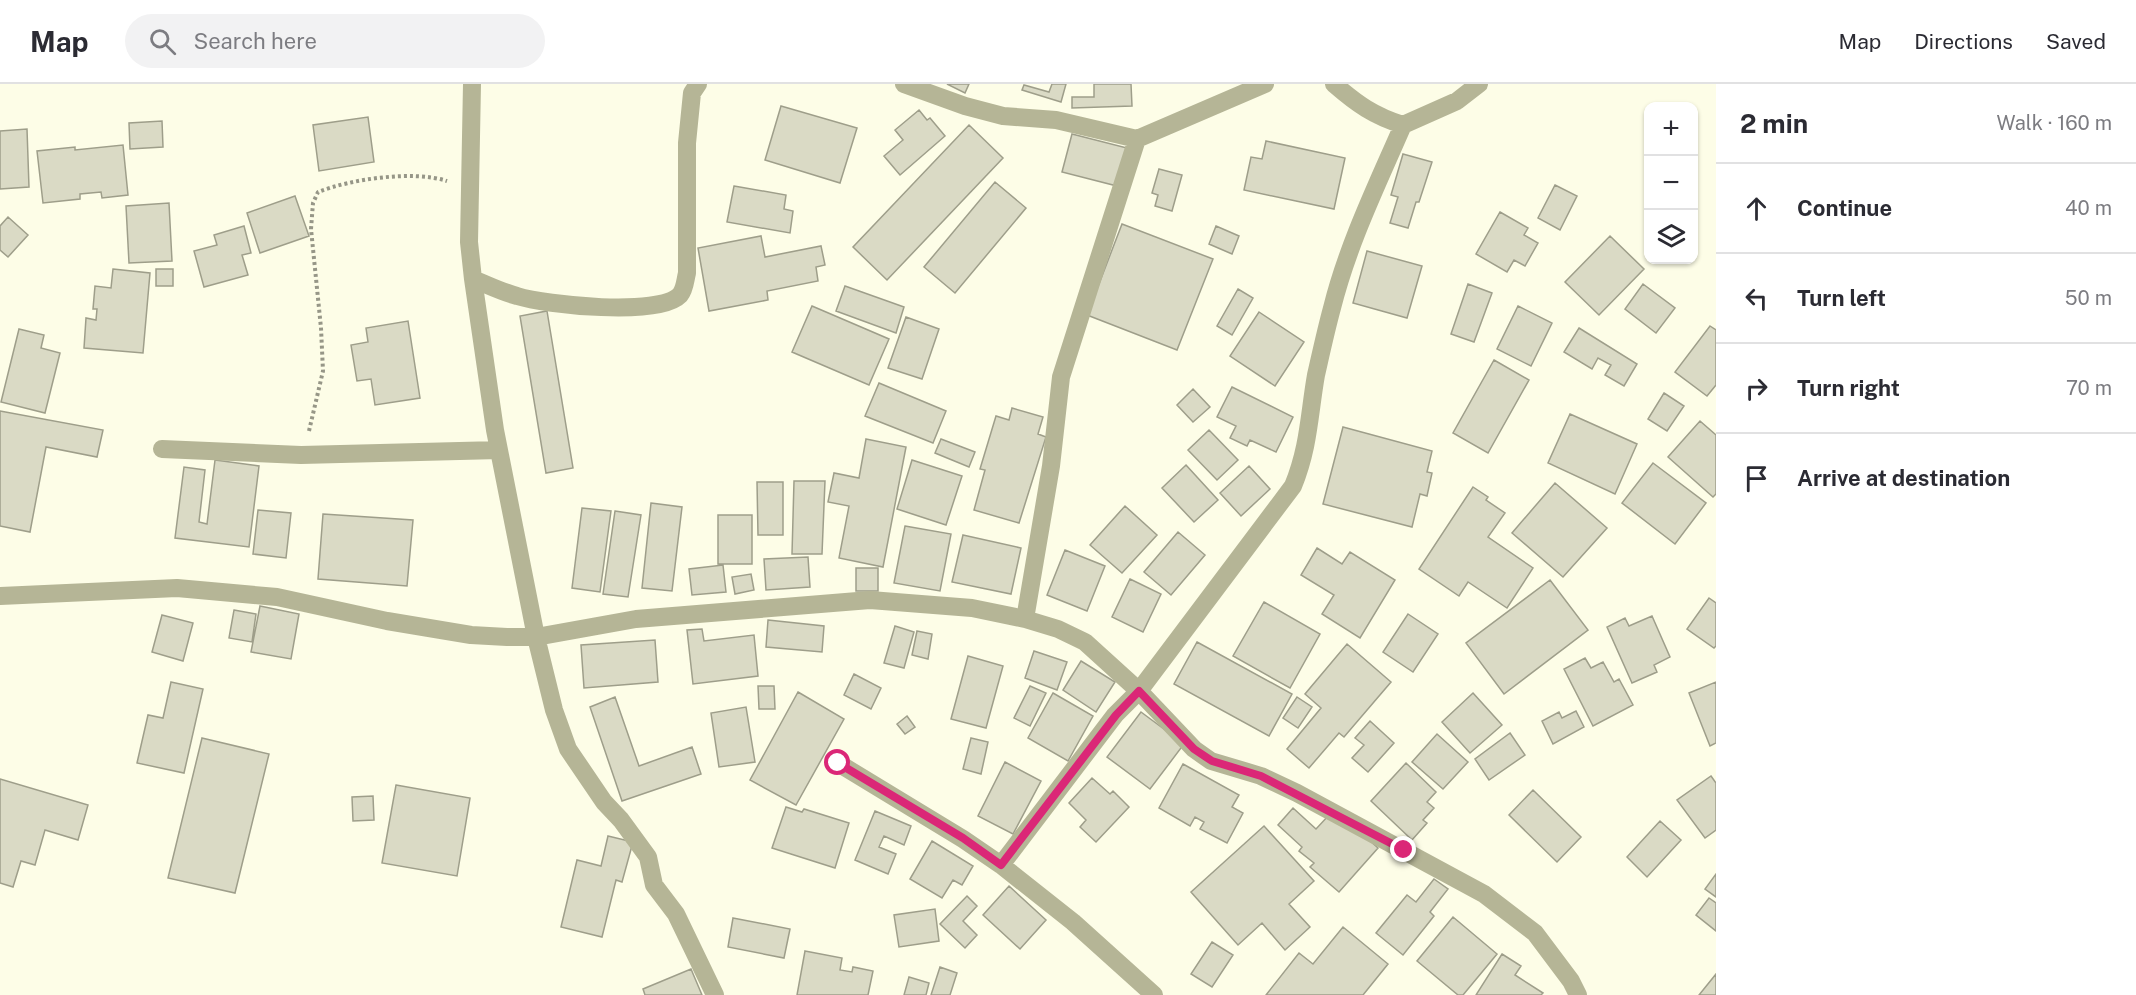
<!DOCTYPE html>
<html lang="en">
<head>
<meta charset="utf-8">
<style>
  :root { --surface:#fff; --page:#f2f2f3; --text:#2b2b33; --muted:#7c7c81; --line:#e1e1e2 }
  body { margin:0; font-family:"Public Sans",sans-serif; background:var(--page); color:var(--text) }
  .controls { position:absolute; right:18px; top:18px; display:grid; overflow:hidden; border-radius:12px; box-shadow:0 2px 4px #0004 }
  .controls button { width:54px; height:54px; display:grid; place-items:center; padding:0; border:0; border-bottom:2px solid var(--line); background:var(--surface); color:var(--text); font:30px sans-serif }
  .stop { position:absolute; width:18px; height:18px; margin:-14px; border:4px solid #db2777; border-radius:50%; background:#fff }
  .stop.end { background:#db2777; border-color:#fff; box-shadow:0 2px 6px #0008 }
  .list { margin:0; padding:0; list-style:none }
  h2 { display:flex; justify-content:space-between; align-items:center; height:78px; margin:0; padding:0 24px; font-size:26px }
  h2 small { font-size:20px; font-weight:400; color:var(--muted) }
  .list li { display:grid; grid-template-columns:39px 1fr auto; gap:18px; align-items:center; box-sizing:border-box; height:90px; padding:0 24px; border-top:2px solid var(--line) }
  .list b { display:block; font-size:22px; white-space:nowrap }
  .list em { font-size:20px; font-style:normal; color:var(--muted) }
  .icon { flex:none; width:33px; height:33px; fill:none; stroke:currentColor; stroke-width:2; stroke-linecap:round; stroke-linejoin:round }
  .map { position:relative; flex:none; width:1716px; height:911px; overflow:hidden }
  header { display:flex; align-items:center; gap:36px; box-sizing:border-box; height:84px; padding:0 30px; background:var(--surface); border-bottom:2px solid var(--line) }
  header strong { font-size:28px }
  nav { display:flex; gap:33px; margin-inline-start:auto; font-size:21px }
  .search { width:420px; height:54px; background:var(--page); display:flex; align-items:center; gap:15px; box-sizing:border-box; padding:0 21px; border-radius:33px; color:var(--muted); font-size:22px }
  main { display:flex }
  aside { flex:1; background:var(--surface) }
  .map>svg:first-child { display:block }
  .building { fill:#dadac5; stroke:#9e9e8a; stroke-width:1.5 }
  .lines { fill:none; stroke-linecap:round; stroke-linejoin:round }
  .path { stroke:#969687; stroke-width:4; stroke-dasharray:3 3; stroke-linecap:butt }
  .minor { stroke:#b5b596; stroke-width:18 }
  .route { stroke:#db2777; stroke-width:8 }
</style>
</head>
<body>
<header>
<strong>Map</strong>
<div class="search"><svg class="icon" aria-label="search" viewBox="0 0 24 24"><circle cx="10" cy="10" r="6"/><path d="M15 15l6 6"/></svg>Search here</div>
<nav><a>Map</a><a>Directions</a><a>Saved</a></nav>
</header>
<main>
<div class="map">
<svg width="1716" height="911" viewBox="0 0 1716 911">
  <rect width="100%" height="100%" fill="#fdfde7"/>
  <path class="building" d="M947,0H969L965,9Z
    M1052,0H1066L1061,18L1022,6L1024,1L1049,8Z
    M1094,0H1131L1132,22L1072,24V13H1094Z
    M781,22L857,44L840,99L765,76Z
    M919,26L927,36L930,34L945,52L900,91L884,72L903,56L895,46Z
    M368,33L374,78L319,87L313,41Z
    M162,37L163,63L130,65L129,39Z
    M969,41L1003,74L887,196L853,163Z
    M27,45L29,103L0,105V47Z
    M1072,50L1127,64L1117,102L1062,88Z
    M1266,57L1345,74L1334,125L1244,106L1251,73L1262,75Z
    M123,61L128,111L102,114L101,108L80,110V115L43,119L37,67L75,63V66Z
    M1403,70L1432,78L1419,118H1416L1408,144L1390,139L1398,113L1391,111Z
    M1159,85L1182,91L1172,127L1155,122L1158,111L1152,109Z
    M995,98L1026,124L955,209L924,183Z
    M1555,101L1577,112L1560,146L1538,134Z
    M734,102L786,111L784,125L793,127L790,149L727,138Z
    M295,112L309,152L260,169L247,129Z
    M169,119L172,177L129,179L126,122Z
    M1500,128L1528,144L1524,151L1538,159L1525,182L1514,176L1507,188L1476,170Z
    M8,133L28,151L8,173L0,166V142Z
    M1122,140L1213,175L1177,266L1087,231Z
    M244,142L251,169L242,171L248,191L204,203L194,167L217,161L214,151Z
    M1216,142L1239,152L1232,170L1209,160Z
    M761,152L765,173L821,162L825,181L816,183L818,197L767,207L768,216L709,227L698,164Z
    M1610,152L1644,185L1599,231L1565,198Z
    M1367,167L1422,182L1407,234L1353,219Z
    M113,185L150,189L143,269L84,264L86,234L96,236L97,225H93L95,202L111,204Z
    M156,185H173V202H156Z
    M1468,200L1492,209L1474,258L1451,250Z
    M1643,200L1675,224L1656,249L1625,225Z
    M845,202L904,223L896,249L836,227Z
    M1238,205L1253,214L1232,251L1217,242Z
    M812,222L889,255L869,301L792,268Z
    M1518,222L1552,239L1531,282L1497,265Z
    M547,227L573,384L546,389L520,232Z
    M1259,228L1304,258L1275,302L1230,272Z
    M906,233L939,245L922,295L888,284Z
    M408,237L420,314L375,321L371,295L357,297L351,261L368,258L366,244Z
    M1710,242L1716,246V301L1707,312L1675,288Z
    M1579,244L1637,280L1624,302L1605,291L1611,281L1598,274L1592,285L1564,268Z
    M19,245L44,251L41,264L60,269L45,329L1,318Z
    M1494,276L1529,296L1488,369L1453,349Z
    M879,299L946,327L933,359L865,332Z
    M1232,303L1293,333L1276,368L1250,356L1247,362L1230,354L1236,342L1217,333Z
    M1193,305L1210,323L1193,338L1177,321Z
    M1664,309L1684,322L1667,347L1648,335Z
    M1012,324L1043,333L1038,350L1046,353L1019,439L974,426L985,386L980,385L996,332L1009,336Z
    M0,327L103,346L97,373L46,363L30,448L0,442Z
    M1570,330L1637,360L1615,410L1548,379Z
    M1700,337L1716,351V410L1713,413L1668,373Z
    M1343,343L1432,367L1427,388L1432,389L1427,412L1420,410L1412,443L1323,420Z
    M1209,346L1238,376L1217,396L1188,366Z
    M866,355L906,363L883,483L839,474L849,422L828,418L834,389L859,394Z
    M941,355L975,368L969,383L935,369Z
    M215,376L259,382L249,463L175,454L184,383L205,386L199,438L207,440Z
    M912,376L962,392L946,441L897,425Z
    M1653,379L1706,419L1675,460L1622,419Z
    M1186,381L1218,416L1194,438L1162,404Z
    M1249,382L1270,405L1241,432L1220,409Z
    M794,397H825L822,470H792Z
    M757,398H783V451H758Z
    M1555,399L1607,444L1563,493L1512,449Z
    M1473,403L1488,413L1486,416L1505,429L1488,453L1533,484L1507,524L1468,498L1459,512L1419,485Z
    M651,419L682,423L672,507L642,504Z
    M1125,422L1157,451L1122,489L1090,461Z
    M582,424L611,427L600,508L572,504Z
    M258,426L291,429L286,474L253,470Z
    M615,427L641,431L628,513L603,510Z
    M323,430L413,436L407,502L318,495Z
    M718,431H752V480H718Z
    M905,442L951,450L940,507L894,499Z
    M1178,448L1205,471L1171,511L1144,488Z
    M963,451L1021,464L1011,510L952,498Z
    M1317,464L1342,480L1350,468L1395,496L1360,554L1322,530L1334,511L1301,491Z
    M1065,466L1105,482L1087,527L1047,511Z
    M808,473L810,503L766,506L764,475Z
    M723,481L726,508L692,511L689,485Z
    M856,484H878V507H856Z
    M751,490L754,506L735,510L732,493Z
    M1130,495L1161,510L1143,548L1112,533Z
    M1550,496L1588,546L1504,610L1466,559Z
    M1709,514L1716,519V562L1714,564L1687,545Z
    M1264,518L1320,550L1290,604L1233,572Z
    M260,522L299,530L291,575L251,568Z
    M234,526L256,530L252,558L229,554Z
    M1408,530L1438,550L1413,588L1383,568Z
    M162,531L193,539L183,577L152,568Z
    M1652,532L1670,573L1654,581L1657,588L1632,599L1607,543L1625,534L1629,542Z
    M768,536L824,542L822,568L766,563Z
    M895,542L914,548L904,584L884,579Z
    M702,545L704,557L754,551L758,592L693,600L687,546Z
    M917,547L932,550L928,575L912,571Z
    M655,556L658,598L584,604L581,561Z
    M1197,558L1292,610L1269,652L1174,600Z
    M1347,560L1391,598L1344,653L1339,649L1309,684L1287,665L1321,624L1305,610Z
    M1034,567L1067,578L1057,606L1025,594Z
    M968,572L1003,582L986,644L951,635Z
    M1585,574L1591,584L1603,578L1614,598L1619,595L1633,621L1593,642L1564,585Z
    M1081,577L1115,598L1096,628L1063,606Z
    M854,590L881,604L871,625L844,611Z
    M171,598L203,605L184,689L137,679L148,631L163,634Z
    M1716,598V659L1710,662L1689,609Z
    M758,602H774L775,625H759Z
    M1030,602L1046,609L1030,642L1014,634Z
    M798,608L844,635L796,721L750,696Z
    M1053,609L1093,632L1068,677L1028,654Z
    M1473,609L1502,641L1470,669L1442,638Z
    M615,613L639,682L692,663L701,690L622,717L590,623Z
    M1297,613L1312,623L1298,644L1283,634Z
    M746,623L755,678L719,683L711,629Z
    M1576,627L1584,643L1553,660L1542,637L1559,628L1562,634Z
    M1141,628L1184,660L1150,705L1107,673Z
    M907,632L915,643L905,650L897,640Z
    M1370,637L1394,659L1368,688L1352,674L1364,661L1355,654Z
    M1510,649L1525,671L1489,696L1475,675Z
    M1437,650L1468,678L1443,705L1412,678Z
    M202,654L269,670L235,809L168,794Z
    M971,654L988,658L981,690L963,685Z
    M1005,678L1041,697L1013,750L978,732Z
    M1406,679L1436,708L1427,718L1434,724L1423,736L1427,739L1412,756L1371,717Z
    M1183,680L1239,711L1232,723L1243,729L1227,759L1200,745L1204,738L1195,733L1190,742L1159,724Z
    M1711,692L1716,699V746L1705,754L1677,716Z
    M1092,694L1110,710L1113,707L1129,723L1096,758L1080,743L1086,736L1069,719Z
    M0,695L88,721L78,756L45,746L35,781L21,777L13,803L0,799Z
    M396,701L470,714L457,792L382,779Z
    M1533,706L1581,753L1557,778L1509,731Z
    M373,712L374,736L353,737L352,713Z
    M786,723L802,728L804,725L849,739L835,784L772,764Z
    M1293,724L1316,745L1329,731L1347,736L1378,764L1339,808L1310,783L1314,779L1299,767L1302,763L1278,741Z
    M875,727L911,742L904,761L884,752L879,763L896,770L888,790L855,776Z
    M1660,737L1681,756L1647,793L1627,773Z
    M1264,742L1314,797L1289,820L1310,843L1285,866L1262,839L1238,861L1191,808Z
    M608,752L633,758L622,798L616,796L602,853L561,843L577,776L601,782Z
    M932,757L973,782L962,801L953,796L942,814L910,795Z
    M1716,790V813L1705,805Z
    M1434,795L1448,805L1430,828L1434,832L1403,871L1376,849L1407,811L1416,818Z
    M1009,802L1046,836L1020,865L983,831Z
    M967,812L977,822L963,837L977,851L965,864L940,840Z
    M1709,814L1716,819V847L1696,831Z
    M935,825L939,857L899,863L894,831Z
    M1453,833L1497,870L1463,911H1458L1417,877Z
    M733,834L790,845L784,874L728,863Z
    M1343,843L1388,880L1363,911H1266L1299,869L1313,880Z
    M1212,858L1233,871L1212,903L1191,890Z
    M805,867L842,874L840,886L852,888L853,883L873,887L868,911H797Z
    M1502,870L1521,882L1515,891L1543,909L1541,911H1476Z
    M940,883L957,889L950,911H931Z
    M691,885L702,911H645L643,905Z
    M1716,890V911H1699Z
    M909,893L929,899L926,911H904Z"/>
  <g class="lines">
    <path class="path" d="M309,347L323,287L321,244L311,145L313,119L318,108C351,95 413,86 447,97"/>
    <path class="minor" d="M472,0L469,158L473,195L495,346L536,553L554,626L568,665L604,718L621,736L648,773L654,801L676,830L715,911
      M904,0L965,22L1003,32L1056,36L1137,55L1265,0
      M1334,0C1357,20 1374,32 1403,41L1457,17L1479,0
      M473,195C488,201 502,208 517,212C546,221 659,233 680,211C685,205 685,197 687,189V59L692,9L698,0
      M162,365L301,371L499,366
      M0,512L177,504L277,513L387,537L471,551L507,553H536L636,535L870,516L972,524L1025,535L1058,545L1085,558L1139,607L1194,665L1211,677L1261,692L1297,709L1484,810L1535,849L1571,897L1578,911
      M1025,535L1051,382L1061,293L1137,55
      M838,679L963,755L1001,781L1073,838L1154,911
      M1001,781L1115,631L1139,607L1293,402C1309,363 1309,331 1316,291C1321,269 1326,246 1332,224C1348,160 1377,101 1403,41"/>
  </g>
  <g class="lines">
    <path class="route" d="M838,679L963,754L1001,781L1116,631L1139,607L1194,665L1212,677L1261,692L1404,766"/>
  </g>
</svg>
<div class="controls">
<button>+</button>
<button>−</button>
<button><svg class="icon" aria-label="layers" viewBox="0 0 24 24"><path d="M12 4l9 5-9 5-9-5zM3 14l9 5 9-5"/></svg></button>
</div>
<div class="stop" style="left:838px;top:679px"></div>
<div class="stop end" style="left:1404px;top:766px"></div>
</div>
<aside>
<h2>2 min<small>Walk · 160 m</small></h2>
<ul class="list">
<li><svg class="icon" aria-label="ahead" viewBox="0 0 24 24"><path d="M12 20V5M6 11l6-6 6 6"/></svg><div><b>Continue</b></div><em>40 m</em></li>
<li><svg class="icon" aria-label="left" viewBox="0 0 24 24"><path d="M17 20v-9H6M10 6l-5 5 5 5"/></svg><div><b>Turn left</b></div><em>50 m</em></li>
<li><svg class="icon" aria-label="right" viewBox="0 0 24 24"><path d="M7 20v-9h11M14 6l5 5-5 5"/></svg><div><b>Turn right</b></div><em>70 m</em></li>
<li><svg class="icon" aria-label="arrive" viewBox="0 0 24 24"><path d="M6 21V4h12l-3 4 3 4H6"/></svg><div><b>Arrive at destination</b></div></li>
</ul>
</aside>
</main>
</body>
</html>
